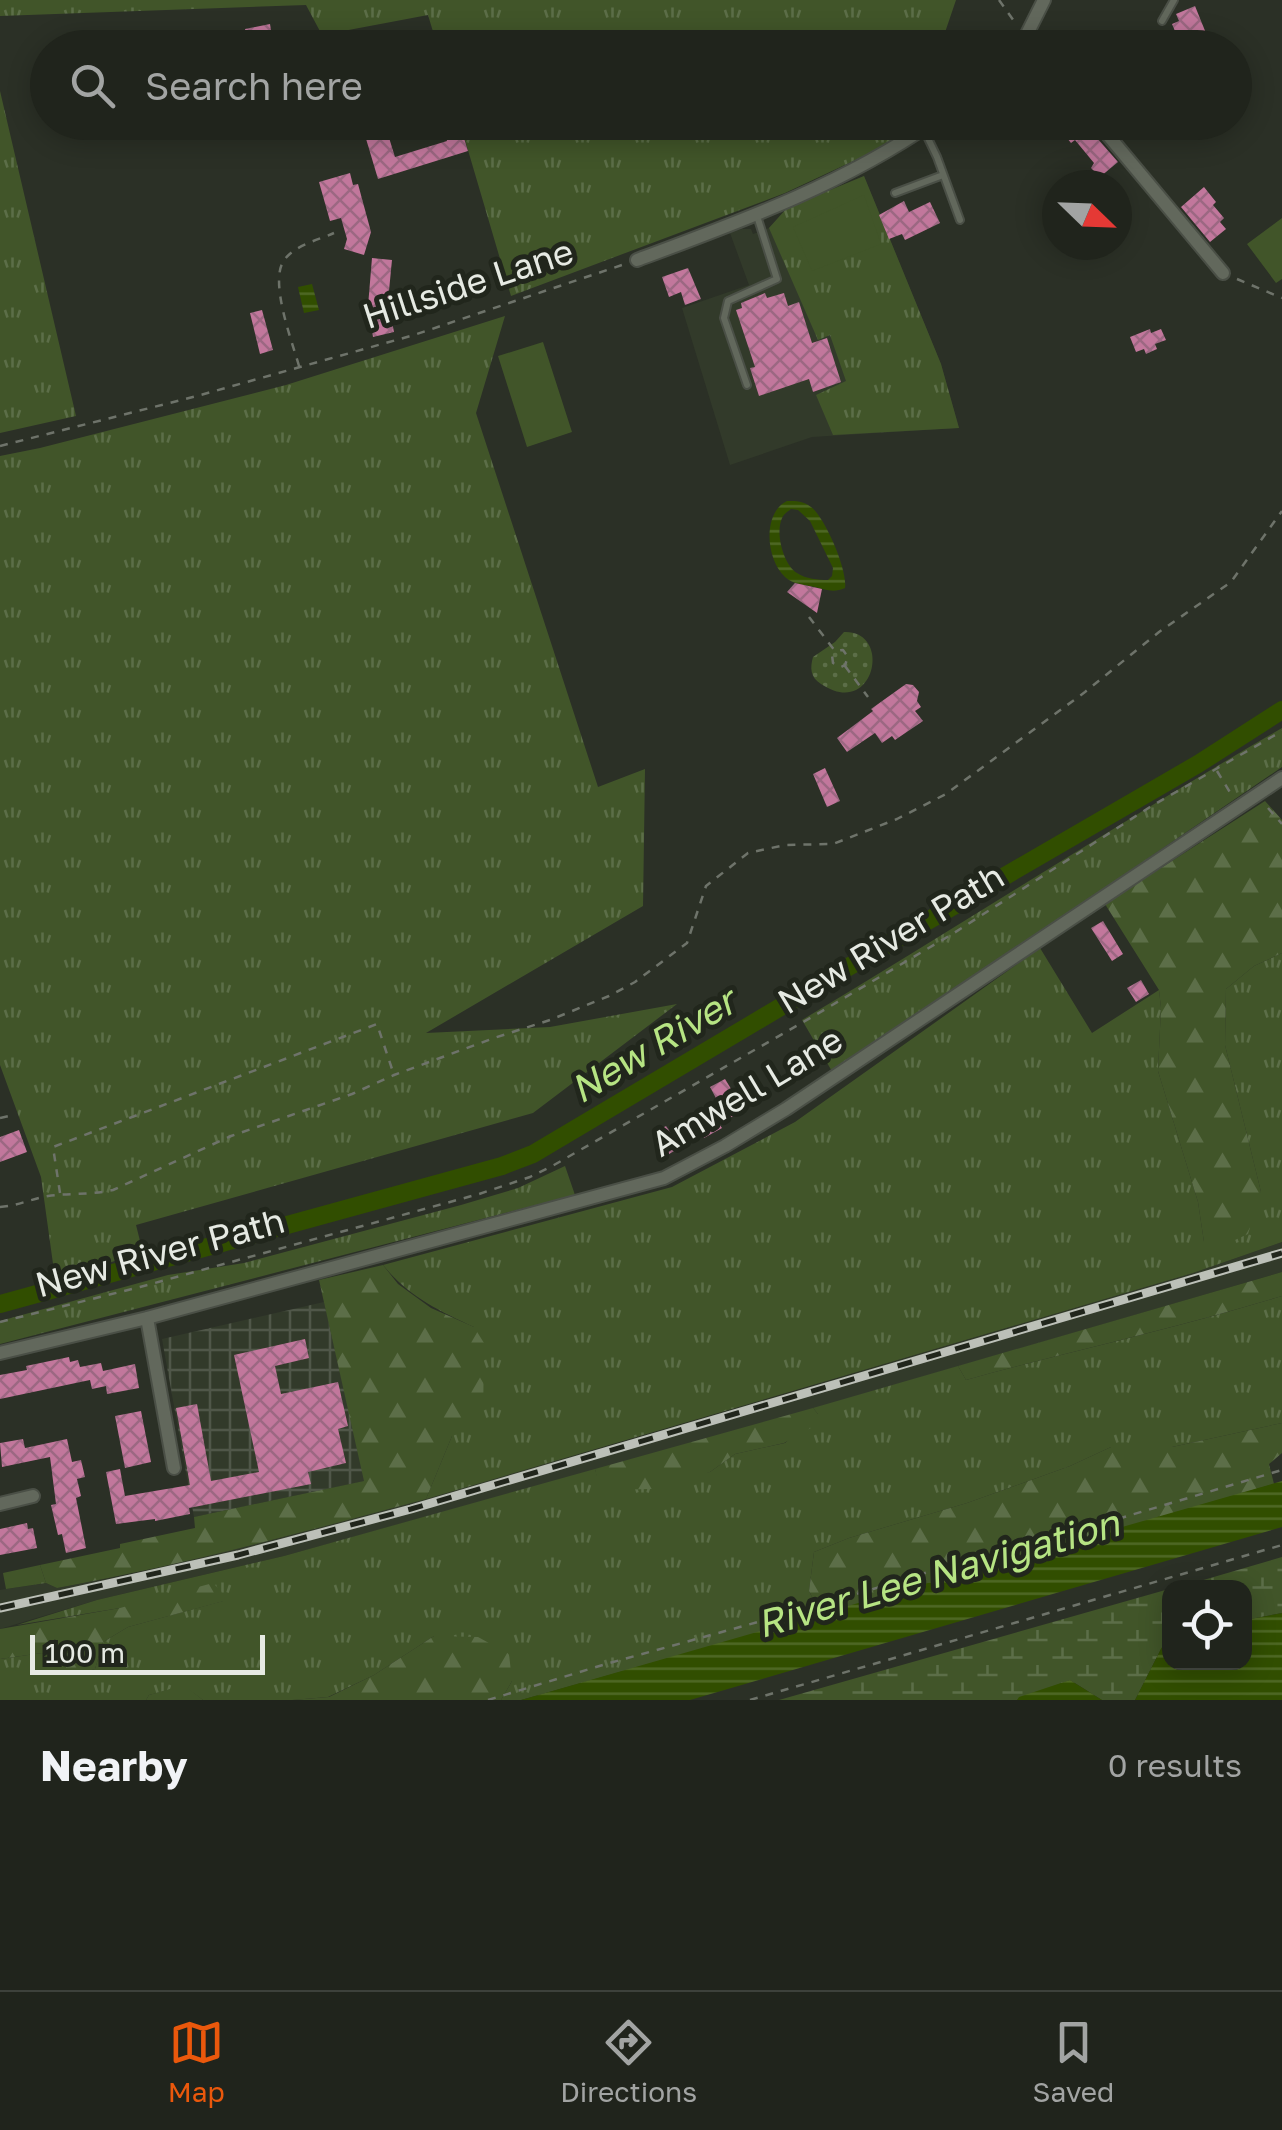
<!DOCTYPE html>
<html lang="en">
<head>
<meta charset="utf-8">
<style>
  :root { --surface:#20241c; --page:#282c25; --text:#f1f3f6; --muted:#a2a4a3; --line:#3d413b; --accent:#ea580c }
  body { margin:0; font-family:"Golos Text",sans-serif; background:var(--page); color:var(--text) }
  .controls { position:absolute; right:30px; bottom:30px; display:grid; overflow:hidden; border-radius:20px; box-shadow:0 5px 25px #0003 }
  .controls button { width:90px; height:90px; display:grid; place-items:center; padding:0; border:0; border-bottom:2px solid var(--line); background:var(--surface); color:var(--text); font:50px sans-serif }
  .compass { position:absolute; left:1042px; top:170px; width:90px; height:90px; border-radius:50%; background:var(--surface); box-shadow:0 5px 25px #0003; rotate:113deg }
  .scale { position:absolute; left:30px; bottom:25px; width:235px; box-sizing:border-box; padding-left:10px; border:5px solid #e6eae3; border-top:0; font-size:28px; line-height:35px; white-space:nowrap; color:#e6eae3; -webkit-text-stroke:8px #21261c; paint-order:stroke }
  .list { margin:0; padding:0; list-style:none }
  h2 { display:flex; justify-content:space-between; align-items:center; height:130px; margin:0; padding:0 40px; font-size:42px }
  h2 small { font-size:32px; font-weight:400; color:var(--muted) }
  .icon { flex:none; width:55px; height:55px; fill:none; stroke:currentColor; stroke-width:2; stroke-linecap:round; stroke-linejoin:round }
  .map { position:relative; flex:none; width:1282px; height:1700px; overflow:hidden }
  .search { position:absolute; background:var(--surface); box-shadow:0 5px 25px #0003; left:30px; right:30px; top:30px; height:110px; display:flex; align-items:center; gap:25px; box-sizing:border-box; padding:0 35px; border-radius:55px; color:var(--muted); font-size:38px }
  .sheet { height:290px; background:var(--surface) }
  nav { display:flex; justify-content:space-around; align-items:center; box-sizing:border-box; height:140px; border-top:2px solid var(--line); background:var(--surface); font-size:28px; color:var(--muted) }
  nav a { display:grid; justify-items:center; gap:5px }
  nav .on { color:var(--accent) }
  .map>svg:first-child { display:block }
  .built { fill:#323a2a }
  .industrial { fill:url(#industrial-grid) }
  .grass { fill:url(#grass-tufts) }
  .forest { fill:url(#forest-firs) }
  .wetland { fill:url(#wetland-marsh) }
  .garden { fill:url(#garden-dots) }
  .pitch { fill:#415529 }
  .water { fill:url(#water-rules); fill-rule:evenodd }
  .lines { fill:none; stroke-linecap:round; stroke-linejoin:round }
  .canal { stroke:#314e00; stroke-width:18 }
  .building { fill:url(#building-cross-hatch) }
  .lane-casing { stroke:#4a4f46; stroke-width:10 }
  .street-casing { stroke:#4a4f46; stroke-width:16 }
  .path { stroke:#6e736a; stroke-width:2.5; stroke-dasharray:8 8; stroke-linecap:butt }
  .lane { stroke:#62685c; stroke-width:6 }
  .street { stroke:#62685c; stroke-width:12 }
  .rail-casing { stroke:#bcc0b8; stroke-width:9 }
  .rail { stroke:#21261c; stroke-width:5; stroke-dasharray:15; stroke-linecap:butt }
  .labels { text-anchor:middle; stroke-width:10; stroke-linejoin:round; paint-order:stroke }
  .street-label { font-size:35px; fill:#e6eae3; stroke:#21261c }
  .water-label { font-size:38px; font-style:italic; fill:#b6e483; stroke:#21261c }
</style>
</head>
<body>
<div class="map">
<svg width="1282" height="1700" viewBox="0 0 1282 1700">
  <defs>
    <pattern id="industrial-grid" width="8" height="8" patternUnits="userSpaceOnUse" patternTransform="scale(2.5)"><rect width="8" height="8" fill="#323a2a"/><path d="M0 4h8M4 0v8" fill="none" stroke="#505749"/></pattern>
    <pattern id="grass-tufts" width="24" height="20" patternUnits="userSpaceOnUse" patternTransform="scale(2.5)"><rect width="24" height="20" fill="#415529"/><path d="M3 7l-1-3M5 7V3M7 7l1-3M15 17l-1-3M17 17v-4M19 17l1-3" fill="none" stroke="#5c6e48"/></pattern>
    <pattern id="forest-firs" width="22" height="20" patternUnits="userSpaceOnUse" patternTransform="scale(2.5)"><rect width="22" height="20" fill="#415529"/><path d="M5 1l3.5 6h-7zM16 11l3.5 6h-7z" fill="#5c6e48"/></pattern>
    <pattern id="wetland-marsh" width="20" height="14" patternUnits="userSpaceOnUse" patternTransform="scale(2.5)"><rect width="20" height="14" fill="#415529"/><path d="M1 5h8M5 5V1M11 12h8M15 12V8" fill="none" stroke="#5c6e48"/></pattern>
    <pattern id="garden-dots" width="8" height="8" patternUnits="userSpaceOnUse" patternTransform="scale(2.5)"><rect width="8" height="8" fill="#415529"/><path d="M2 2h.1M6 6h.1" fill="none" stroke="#5c6e48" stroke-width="1.8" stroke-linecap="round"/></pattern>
    <pattern id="water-rules" width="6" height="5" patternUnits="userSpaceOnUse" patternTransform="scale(2.5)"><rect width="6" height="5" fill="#314e00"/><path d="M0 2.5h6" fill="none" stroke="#4f6825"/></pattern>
    <pattern id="building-cross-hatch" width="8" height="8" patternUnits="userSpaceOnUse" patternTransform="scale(2.5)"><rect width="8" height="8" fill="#c2779c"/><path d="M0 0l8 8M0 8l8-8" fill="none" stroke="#9c6882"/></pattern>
  </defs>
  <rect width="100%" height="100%" fill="#2b3026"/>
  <path class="built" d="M864,176L941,364L959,428L812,437L730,465L682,308L749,285L730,233L742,229H751L753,234L769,228L787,208Z
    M1282,1242V1272L765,1423L364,1534L284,1556L97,1600L0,1629V1590L46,1583L57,1588L137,1573L299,1533L626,1441L1193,1273Z"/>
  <path class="industrial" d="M324,1302L365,1481L194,1517L162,1339Z"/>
  <path class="grass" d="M0,0H956L940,47L438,48L428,15L322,35L306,5L0,16Z
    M0,91L76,416L0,433Z
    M460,123H922L896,141L785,193L511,296Z
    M864,176L941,364L959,428L833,435L816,395L846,381L830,335L818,340L769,228L787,208Z
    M505,316L476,413L598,787L645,769L643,906L426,1033L550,1027L677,1004L533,1113L136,1225L143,1253L55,1278L41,1177L0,1065V456L40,448L286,385Z
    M1282,728V767L833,1073L802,1020C963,924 1120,822 1282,728Z
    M1040,948L1092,1033L1159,990L1161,1008L1158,1071L1198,1202L1204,1242L1261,1192L1225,1045L1226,989L1254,966L1282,953V1242L1193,1273L426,1499L452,1436L474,1327C439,1311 408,1296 383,1265L672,1187L795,1122Z
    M565,1166L575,1195L0,1344V1321L168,1275L244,1263L461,1205L518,1188Z
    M1282,1296V1423L1172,1447H1111L1070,1466L967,1503L849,1538L814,1552L809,1591L821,1615L521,1700H501L512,1681L434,1636L374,1675L328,1697L292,1700H203L184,1686L149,1695L146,1700H0V1659L42,1653L78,1673L95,1669L103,1642L128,1627L223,1601L120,1608L17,1625L97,1600L284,1556L595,1469L599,1483L710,1472L735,1454L785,1443L818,1414L813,1408L958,1366L966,1380C1071,1351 1178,1328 1282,1296Z
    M40,1565L46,1583L6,1589L3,1573Z"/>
  <path class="forest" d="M1265,801L1282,820V953L1254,966L1226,989L1225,1045L1261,1192L1248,1234L1222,1246L1204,1242L1198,1202L1158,1071L1161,1008L1159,990L1105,904Z
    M383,1265L398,1284L431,1308L474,1327L484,1343L483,1422L452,1436L426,1499C304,1532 182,1565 57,1588L46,1583L40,1565L120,1548V1544L195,1528L194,1517L364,1481L319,1280Z
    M1282,1272V1296C1177,1328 1071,1351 966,1380L958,1366Z
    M813,1408L818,1414L820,1423L784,1443L735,1454L710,1472L651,1489L608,1490L598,1483L595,1469Z
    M1282,1423V1453L1269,1464L1274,1484L821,1615L809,1591L814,1552L849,1538L967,1503L1070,1466L1111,1447H1172Z
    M213,1583L221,1591L224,1601L128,1627L103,1642L95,1669L78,1674L42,1653L0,1659V1629L120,1608Z
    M434,1636L478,1637L509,1654L512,1681L501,1700H292L329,1697L374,1675Z
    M184,1685L203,1700H146L149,1695Z"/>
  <path class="wetland" d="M1282,1557V1613L1245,1620L1244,1588H1176Z
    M1169,1589V1642L1163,1645L1135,1700H1102L1070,1680L1017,1700H779Z"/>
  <path class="garden" d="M844,632C893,630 875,720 821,684C810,677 810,668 813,657L835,642Z"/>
  <path class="pitch" d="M864,195L881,244L812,271L793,227Z
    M1282,218V279L1276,283L1247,244Z
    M543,342L572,432L527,447L498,356Z"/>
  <path class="water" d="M312,284L319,310L304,313L298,287Z
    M787,501C797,501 803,501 811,507C825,517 848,571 845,588C834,593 826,590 815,587C805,585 792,584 785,577C766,560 762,513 787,501ZM791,509L798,510L810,521L833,568L832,576L828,580C818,580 806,579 797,573C784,565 776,536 781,521C783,514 786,513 791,509Z
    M1282,1481V1527L690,1700H521Z
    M1282,1613V1700H1135L1163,1645L1169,1642L1170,1662H1244L1245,1620Z
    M1070,1680L1102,1700H1017L1019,1697Z"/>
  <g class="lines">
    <path class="canal" d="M0,1304L502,1166L533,1154L826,980L1198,764L1282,710"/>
  </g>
  <path class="building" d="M1195,6L1212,48H1182L1172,24L1179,21L1176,14Z
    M270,24L274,48H249L245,29Z
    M361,122H381L383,129L386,128L395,157L447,141L442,122H459L468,151L378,179Z
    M1074,122H1083L1118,162L1100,177L1091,168L1094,163L1075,140L1071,143L1063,133Z
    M350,173L353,185L358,184L371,232L364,255L344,249L347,239L341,218L330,221L319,182Z
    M1204,187L1216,202L1213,205L1224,218L1220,222L1226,229L1210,242L1181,207Z
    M904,201L909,212L930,202L940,223L905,240L902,234L889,239L879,215Z
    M372,258L392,260L388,301L394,332L373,337L368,306Z
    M688,268L701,299L685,305L681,292L669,297L662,277Z
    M765,293L767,298L784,293L788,306L799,302L812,343L827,338L841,382L813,392L809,379L759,396L750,368L755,367L736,310L742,308L741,303Z
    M262,310L273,350L260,354L250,313Z
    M1150,329L1151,333L1161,329L1166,340L1155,344L1157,349L1146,354L1144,349L1136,352L1130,337Z
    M795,583L822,589L817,613L787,592Z
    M906,684L913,685L919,692L917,701L921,707L915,711L923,721L895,740L892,736L882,743L875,733L847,752L837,738L873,711L871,709Z
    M825,768L840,801L827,807L813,774Z
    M1103,921L1123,954L1112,961L1091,928Z
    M1141,980L1149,994L1136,1002L1127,988Z
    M725,1079L744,1110L719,1124L722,1128L704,1138L692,1116L718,1102L710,1087Z
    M666,1126L681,1147L664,1157L656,1145L660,1143L654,1132Z
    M19,1130L27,1152L0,1162V1137Z
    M305,1339L309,1358L275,1366L281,1394L338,1382L348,1426L338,1429L346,1463L308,1472L311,1484L189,1508L190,1514L155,1521V1519L116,1524L106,1472L120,1469L125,1496L190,1485L176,1408L197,1404L211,1481L259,1472L234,1355Z
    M69,1357L70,1362L78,1360L80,1367L101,1363L103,1371L135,1364L139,1388L107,1394L106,1386L92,1389L90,1380L0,1399V1375L27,1370L26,1366Z
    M141,1411L151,1462L125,1468L115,1416Z
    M23,1439L25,1448L67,1439L72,1462L81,1460L85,1477L77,1479L81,1496L76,1498L86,1548L66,1553L62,1534L58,1535L51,1505L56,1504L50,1457L2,1467L0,1443Z
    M27,1523L28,1529L33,1528L37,1548L0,1555V1529Z"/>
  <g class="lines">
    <defs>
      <path id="lane" d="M1162,21L1174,0
        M924,130L937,157L960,220
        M895,193L943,175
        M747,385L724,318L728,301L777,279L757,216"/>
      <path id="street" d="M1016,48L1025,38L1044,0
        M1097,122L1223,273
        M637,260C739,222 842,185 933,122
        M147,1318L174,1468
        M0,1353L147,1318L664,1178L725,1146L786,1109L1282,778
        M0,1504L33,1496"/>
    </defs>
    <use href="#lane" class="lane-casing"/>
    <use href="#street" class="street-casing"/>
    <path class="path" d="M999,0L1016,24
      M1237,279L1282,298
      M299,366C292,341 268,279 285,259C296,245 318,240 334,233
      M0,446L197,396L414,335L622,265
      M809,617L835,651L843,650L848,657L845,665L841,667L833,663L832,655L835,651
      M845,666L868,697
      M1217,771L1231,794
      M1268,808L1282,824
      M0,1118L9,1116
      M60,1193L53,1147L377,1024L394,1075
      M0,1207C17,1206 31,1199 48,1196C70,1193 91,1195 113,1190L231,1136L352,1094L394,1075L494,1038L550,1020L609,996L635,982L687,943L706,886L748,853L785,845L833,844L897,819L946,794L1085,692L1159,632L1231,582L1282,511
      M0,1322L140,1287L479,1194L530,1177L554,1165L812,1017L954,933L1150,807L1282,731
      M488,1700L606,1664L834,1601L964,1561L1047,1540L1282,1470
      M750,1700L1282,1545"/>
    <use href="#lane" class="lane"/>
    <use href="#street" class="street"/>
    <defs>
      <path id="rail" d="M0,1608L238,1555L411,1509L1282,1253"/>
    </defs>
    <use href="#rail" class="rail-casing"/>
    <use href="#rail" class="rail"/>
  </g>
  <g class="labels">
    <g class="street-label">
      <text transform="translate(468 284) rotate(-18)" y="12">Hillside Lane</text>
      <text transform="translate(891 939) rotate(-31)" y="12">New River Path</text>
      <text transform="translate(747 1092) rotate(-31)" y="12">Amwell Lane</text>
      <text transform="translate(160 1253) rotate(-15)" y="12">New River Path</text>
    </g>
    <g class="water-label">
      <text transform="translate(653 1046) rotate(-31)" y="13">New River</text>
      <text transform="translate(938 1574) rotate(-16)" y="13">River Lee Navigation</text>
    </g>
  </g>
</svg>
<div class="controls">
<button><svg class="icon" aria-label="locate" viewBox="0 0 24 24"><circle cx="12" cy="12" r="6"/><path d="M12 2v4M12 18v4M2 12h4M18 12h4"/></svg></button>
</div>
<svg class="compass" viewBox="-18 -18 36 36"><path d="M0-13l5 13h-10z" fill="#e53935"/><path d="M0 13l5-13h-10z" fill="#a2a4a3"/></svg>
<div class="scale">100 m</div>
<div class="search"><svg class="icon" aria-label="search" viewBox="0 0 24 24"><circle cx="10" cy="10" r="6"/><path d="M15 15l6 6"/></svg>Search here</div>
</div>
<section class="sheet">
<h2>Nearby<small>0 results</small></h2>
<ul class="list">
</ul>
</section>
<nav>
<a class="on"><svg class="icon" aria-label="map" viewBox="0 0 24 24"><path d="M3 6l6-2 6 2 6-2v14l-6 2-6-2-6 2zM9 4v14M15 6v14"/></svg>Map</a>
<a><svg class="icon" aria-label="directions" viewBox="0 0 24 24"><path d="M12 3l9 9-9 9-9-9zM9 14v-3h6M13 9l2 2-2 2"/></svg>Directions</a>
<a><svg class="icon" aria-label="saved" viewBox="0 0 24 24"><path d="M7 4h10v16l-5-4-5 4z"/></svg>Saved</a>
</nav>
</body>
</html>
